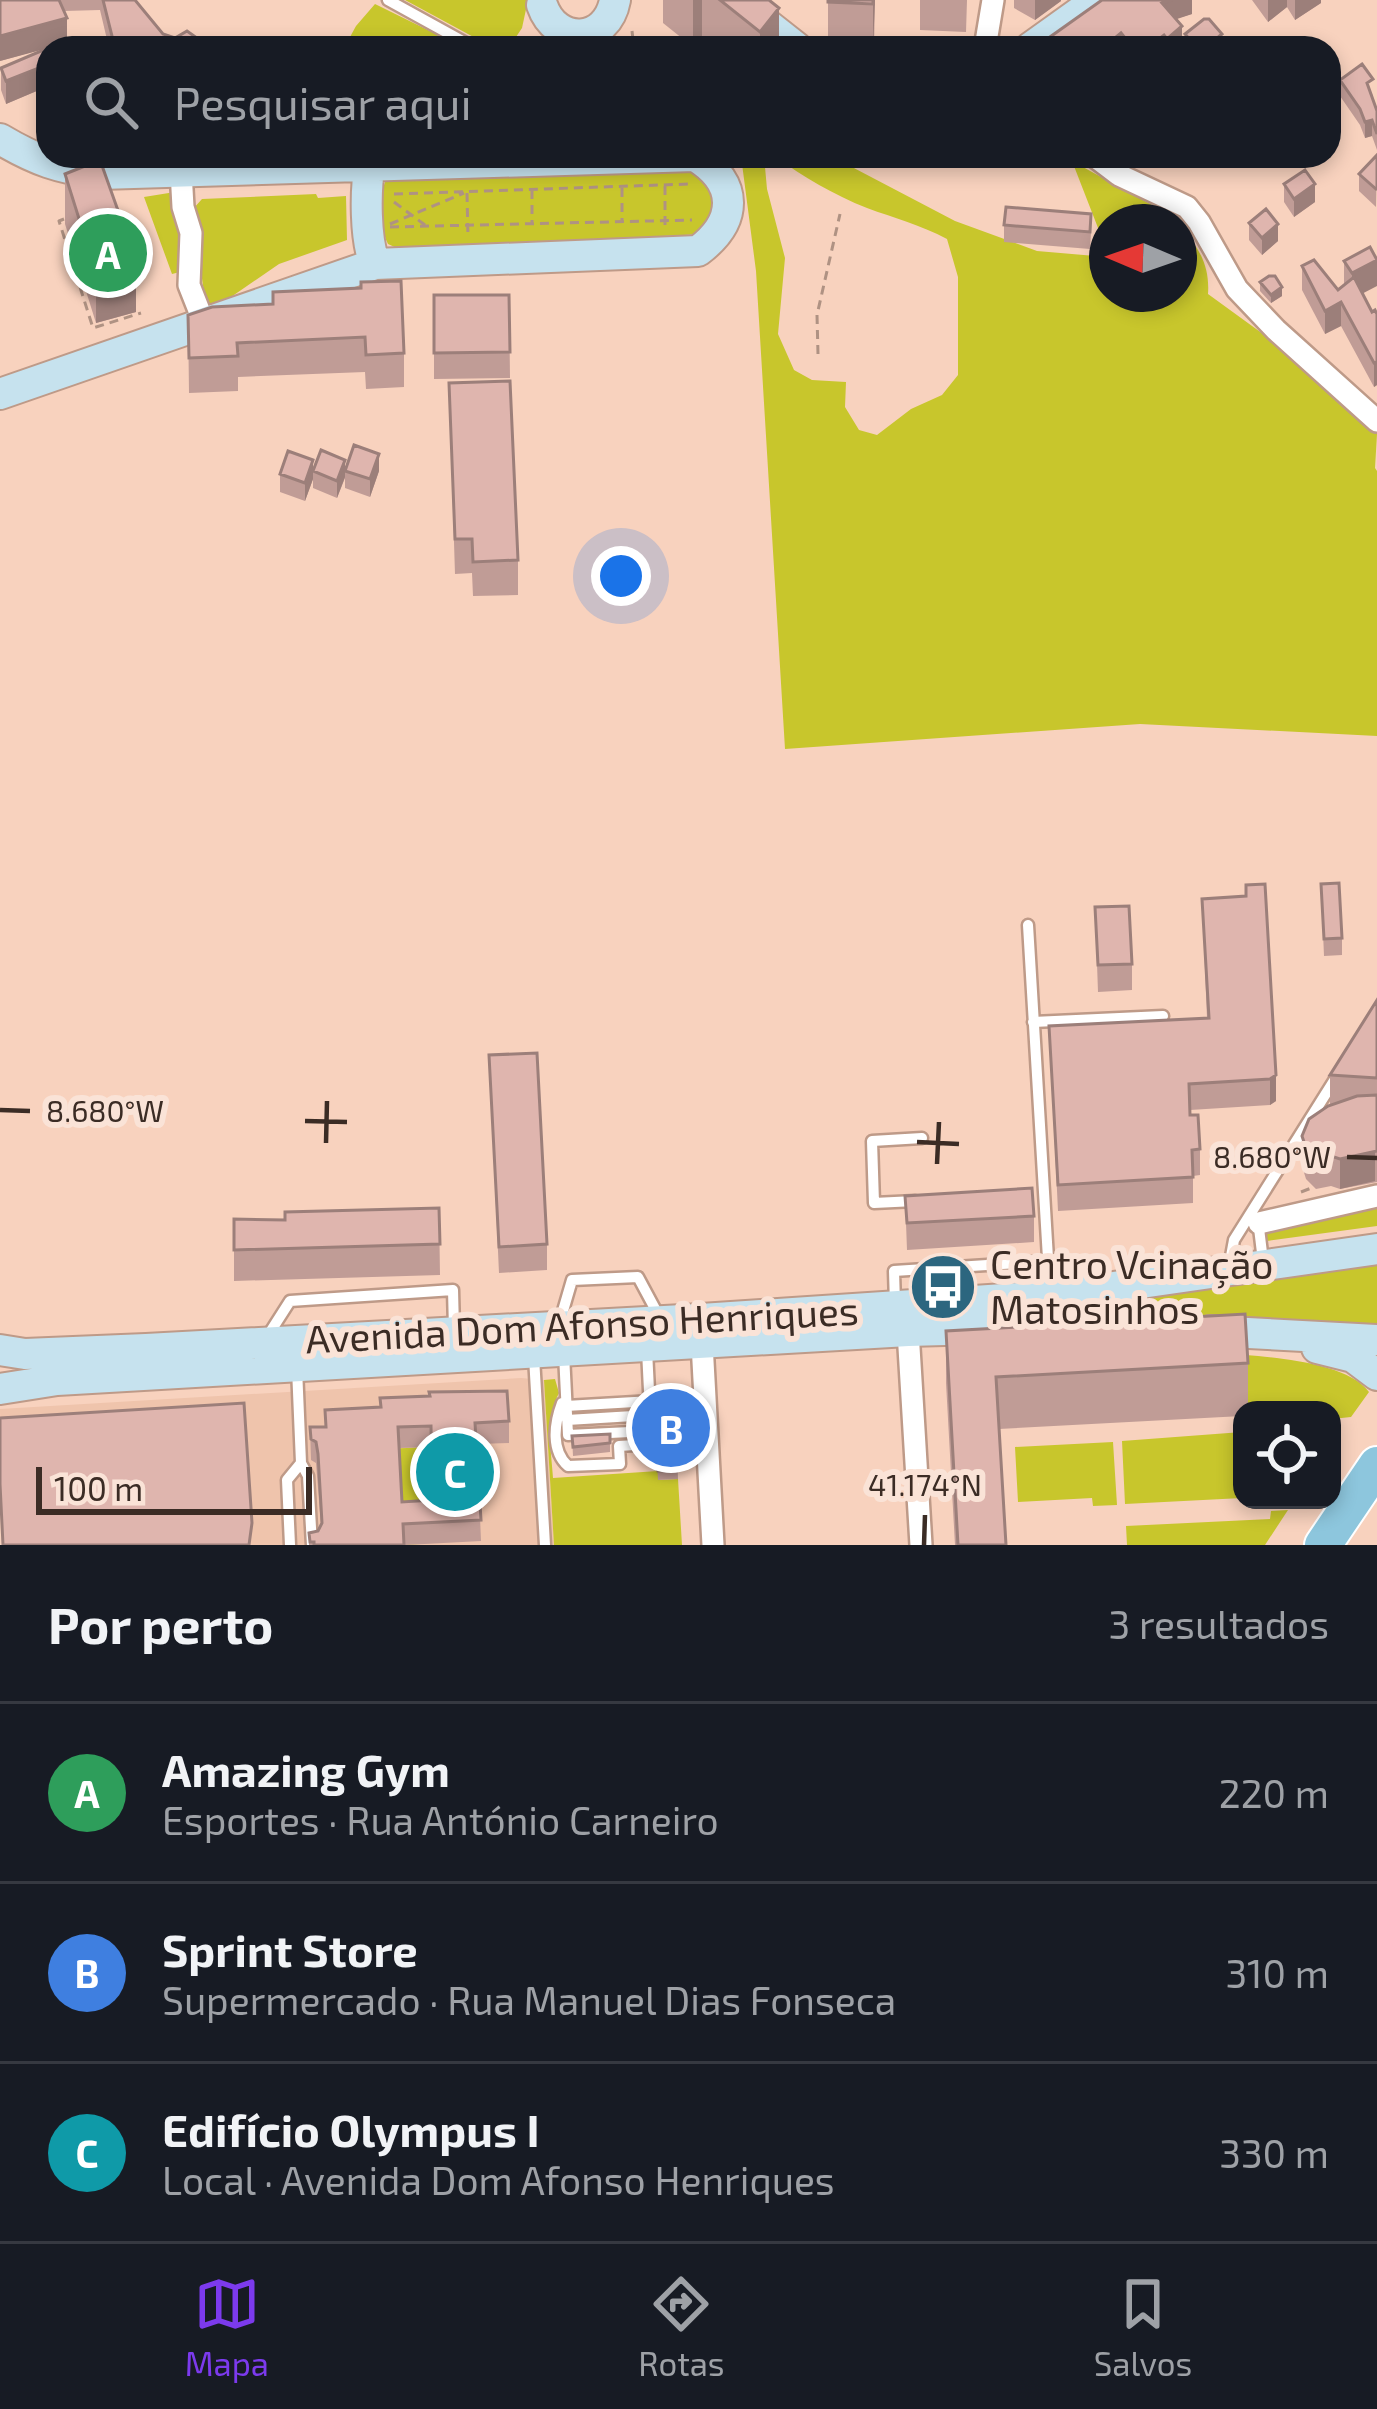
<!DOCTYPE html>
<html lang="pt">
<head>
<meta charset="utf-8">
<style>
  :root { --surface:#171b24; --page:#20242c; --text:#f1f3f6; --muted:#9ea1a6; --line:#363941; --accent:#7c3aed }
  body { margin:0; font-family:"Exo 2",sans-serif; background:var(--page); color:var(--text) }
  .controls { position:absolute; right:36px; bottom:36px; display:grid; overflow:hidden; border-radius:24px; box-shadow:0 6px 18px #0003 }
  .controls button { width:108px; height:108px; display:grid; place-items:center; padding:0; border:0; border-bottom:3px solid var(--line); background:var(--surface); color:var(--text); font:60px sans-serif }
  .compass { position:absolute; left:1089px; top:204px; width:108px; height:108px; border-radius:50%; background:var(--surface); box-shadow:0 6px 18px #0003; rotate:272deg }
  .scale { position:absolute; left:36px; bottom:30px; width:276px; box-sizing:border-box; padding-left:12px; border:6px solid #3b2c25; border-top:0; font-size:33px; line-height:42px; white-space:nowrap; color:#3b2c25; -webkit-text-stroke:9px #fae3d7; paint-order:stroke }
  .you { position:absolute; left:621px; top:576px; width:42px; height:42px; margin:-30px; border:9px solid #fff; border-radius:50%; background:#1a73e8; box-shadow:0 0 0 18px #1a73e833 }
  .badge { display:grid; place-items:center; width:78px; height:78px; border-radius:50%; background:var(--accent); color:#fff; font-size:39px; font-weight:700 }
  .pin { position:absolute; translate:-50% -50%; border:6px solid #fff; box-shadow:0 3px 12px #0006 }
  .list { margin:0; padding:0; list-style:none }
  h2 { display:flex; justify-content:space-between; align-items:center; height:156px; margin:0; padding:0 48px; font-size:51px }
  h2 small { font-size:39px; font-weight:400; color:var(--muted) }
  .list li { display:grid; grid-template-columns:78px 1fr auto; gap:36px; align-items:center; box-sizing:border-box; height:180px; padding:0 48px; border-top:3px solid var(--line) }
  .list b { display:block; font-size:45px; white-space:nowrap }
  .list p { margin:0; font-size:39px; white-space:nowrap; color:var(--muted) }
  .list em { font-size:39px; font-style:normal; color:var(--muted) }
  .icon { flex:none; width:66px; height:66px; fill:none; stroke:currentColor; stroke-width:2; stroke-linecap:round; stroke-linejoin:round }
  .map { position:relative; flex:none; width:1377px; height:1545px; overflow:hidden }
  .search { position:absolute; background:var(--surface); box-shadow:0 6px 18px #0003; left:36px; right:36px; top:36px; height:132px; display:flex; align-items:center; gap:30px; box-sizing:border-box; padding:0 42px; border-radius:36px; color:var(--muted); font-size:45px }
  .sheet { height:696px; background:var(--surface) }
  nav { display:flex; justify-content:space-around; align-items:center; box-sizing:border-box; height:168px; border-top:3px solid var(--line); background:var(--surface); font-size:33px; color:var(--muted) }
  nav a { display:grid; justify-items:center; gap:6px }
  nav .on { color:var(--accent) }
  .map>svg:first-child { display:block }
  .built { fill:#efc4ac }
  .green { fill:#c8c62c }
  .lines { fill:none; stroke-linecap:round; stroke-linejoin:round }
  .lane-casing { stroke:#be9a88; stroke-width:15 }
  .street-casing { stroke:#be9a88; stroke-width:26 }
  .secondary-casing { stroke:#be9a88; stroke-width:34 }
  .primary-casing { stroke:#fff; stroke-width:40 }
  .path { stroke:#af9283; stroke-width:3; stroke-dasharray:9 6; stroke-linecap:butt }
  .lane { stroke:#fff; stroke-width:10 }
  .street { stroke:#fff; stroke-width:21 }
  .secondary { stroke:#c6e2ee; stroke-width:30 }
  .primary { stroke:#8dc6dd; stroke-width:36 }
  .wall { fill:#c09c96; fill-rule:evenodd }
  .shaded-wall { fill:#9c7f7a }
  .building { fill:#dfb5ae; stroke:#9c7f7a; stroke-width:3; fill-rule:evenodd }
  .ticks { fill:none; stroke:#3b2c25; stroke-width:4.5 }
  .labels { text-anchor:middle; stroke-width:12; stroke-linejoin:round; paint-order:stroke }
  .poi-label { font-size:39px; fill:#3b2c25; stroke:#fae3d7; text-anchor:start }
  .street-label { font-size:39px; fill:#3b2c25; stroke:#fae3d7 }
  .ticks-label { font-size:30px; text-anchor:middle; fill:#3b2c25; stroke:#fae3d7; stroke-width:12; stroke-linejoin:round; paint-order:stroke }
</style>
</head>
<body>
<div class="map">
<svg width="1377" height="1545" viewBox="0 0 1377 1545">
  <rect width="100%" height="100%" fill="#f8d2be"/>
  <path class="built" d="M521,1378L544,1380L554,1545H3L0,1409Z"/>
  <path class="green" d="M405,0H528L522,28L510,46L492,47Z
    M375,4L436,34L454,48H344L356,26Z
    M741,156H764L767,189L785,258L778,334L794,370L812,380L846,382L845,407L859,430L877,435L911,409L942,395L958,375V277L947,239C921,225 894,218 867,208C834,195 803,177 775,156H831L955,221L1037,251L1107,257V294H1179V227C1199,246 1210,266 1208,294L1277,344L1377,434L1375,468L1377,471V736L1140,724L785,749L756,271Z
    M1072,161L1163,211L1174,222H1107V251Z
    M692,166L719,200L704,234L399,249L388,244C379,226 378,195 387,178Z
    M175,192L186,232L184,271L172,274L144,197Z
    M316,194L318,198L346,196L347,240L279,264L218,306L210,309L203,286L193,209L202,199Z
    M1377,1203V1226L1267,1241L1266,1230Z
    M1377,1259V1330L1092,1317L1084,1312L1087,1301Z
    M1246,1355C1280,1358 1349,1364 1369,1392L1351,1417L1332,1419V1410H1248Z
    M555,1379L559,1393C545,1420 551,1449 553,1478L658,1471L659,1480L678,1479L682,1545H554L544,1380Z
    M1242,1432V1498L1125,1504L1122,1441Z
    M1113,1442L1117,1505L1093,1506L1092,1498L1018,1502L1015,1447Z
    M431,1447L432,1522L419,1523L420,1544L403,1545L382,1449Z
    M1288,1510L1265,1545H1127L1126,1526L1270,1519L1271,1511Z"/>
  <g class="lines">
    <defs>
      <path id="lane" d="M388,0L475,48
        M1028,925L1050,1292
        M1033,1022L1163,1016
        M915,1201L874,1203L872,1141L922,1138
        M1258,1220L1263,1261
        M1229,1267L1234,1240L1337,1076
        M895,1304L894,1271L1048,1261
        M560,1321L572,1280L638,1277L660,1318
        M267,1337L290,1301L453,1290L454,1329
        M564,1354L568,1435L651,1431L647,1350
        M534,1357L545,1545
        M562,1403C554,1424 551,1451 568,1466L620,1464L619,1446L651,1444V1431
        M566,1406L652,1401
        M567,1420L650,1415
        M301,1463L308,1476L312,1545
        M290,1545L287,1480L301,1463L297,1368"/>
      <path id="street" d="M985,48L993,0
        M1094,156L1119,175L1187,207L1199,222L1237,289L1276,330L1377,421
        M181,171L183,207L191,233L189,285L204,323
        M1259,1223L1377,1196
        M908,1331L921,1545
        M702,1343L713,1545"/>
      <path id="secondary" d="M736,0L797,48
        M542,5C556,46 607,44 615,0
        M1030,48L1097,0
        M0,139C37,161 59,168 101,174L695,156C739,183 738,221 698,251L375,264L0,394
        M370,164C365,190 365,240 375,264
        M1210,1331L1377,1340
        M1317,1348L1353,1357L1377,1375
        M0,1350L25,1354L146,1349L701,1319L1020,1298L1086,1291L1377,1249
        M0,1389L57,1380L908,1331L1060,1327"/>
      <path id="primary" d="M1323,1545L1377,1465"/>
    </defs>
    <use href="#lane" class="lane-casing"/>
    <use href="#street" class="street-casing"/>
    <use href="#secondary" class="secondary-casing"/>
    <use href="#primary" class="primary-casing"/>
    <path class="path" d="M632,31L634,48
      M665,186V230
      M622,188V220
      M532,190V223
      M467,193L468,238
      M394,194L690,184
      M394,202L425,225
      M64,219L59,221L93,328L141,313
      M390,224L464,193
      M390,227L692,220
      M818,354L817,315L840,214
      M1301,1192L1314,1187"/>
    <use href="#lane" class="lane"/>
    <use href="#street" class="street"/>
    <use href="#secondary" class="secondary"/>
    <use href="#primary" class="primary"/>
  </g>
  <path class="wall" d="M0,0H135L163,34L211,48H109L100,10L64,11L68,48L50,47L0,61Z
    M663,0H769L779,48H717L702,36L693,47L663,23Z
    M828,0H875L874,48H828Z
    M920,0H967L966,32L920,30Z
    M1014,0H1061V1L1035,20L1014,8Z
    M1192,0V14L1175,19L1182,47L1180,48H1024Z
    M1252,0H1321V3L1295,20L1287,7L1268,22Z
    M1185,34L1222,48H1185Z
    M48,48V82L39,90L6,104L1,90V68Z
    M1340,80L1373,95L1372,96L1377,111V150L1372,136L1365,138L1360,125L1340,96Z
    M1377,155L1376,207L1359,191V174Z
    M65,174L136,312L96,323L65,224Z
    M1284,184L1315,202L1294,217L1284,202Z
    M1249,223L1278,241L1262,255L1249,240Z
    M1004,225L1091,232L1090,249L1004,242Z
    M1370,247L1362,294L1372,312L1377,314V385L1374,387L1341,326L1325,334L1302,290V266L1338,290L1344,285V261Z
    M1260,282L1282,296L1271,303L1260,291Z
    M434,295H509L510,378L434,379Z
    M273,304L404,353V387L366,389L365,372L238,377V391L189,393L188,315Z
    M449,383L518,560V595L473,596L472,573L455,574Z
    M313,469L345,470L379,471L370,497L345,488V478L337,498L313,488V479L305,501L280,492V474Z
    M1321,884L1342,938V955L1324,956Z
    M1246,896L1276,1101L1270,1105L1190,1110L1200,1149V1175L1193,1176V1203L1058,1211L1049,1026L1207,1018L1202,899Z
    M1095,907L1132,964V990L1098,992Z
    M1377,1000V1182L1340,1189L1331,1186L1316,1189L1306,1179L1302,1166V1136L1330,1105V1075Z
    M489,1055L547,1244V1270L499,1273Z
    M905,1196L1034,1216V1242L907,1250Z
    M439,1208L440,1275L234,1281V1219L285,1220Z
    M946,1331L1248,1363V1410H1242V1416L999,1429L1006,1545H955L946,1383Z
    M681,1399L683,1448H677L678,1479L658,1480L656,1443Z
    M325,1410L509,1421V1443L477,1444L481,1541L406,1545H309V1533L318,1531L321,1526L316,1463L311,1460L310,1427H325ZM431,1447L432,1501L402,1502L399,1448Z
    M610,1434V1452L573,1456L572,1436Z"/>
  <path class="shaded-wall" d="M693,0H702V36L693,47Z
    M873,0H875L873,48Z
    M1035,0H1061V1L1035,20Z
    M1172,0H1192V14L1162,24V3Z
    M1268,0H1287V7L1268,22Z
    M1295,0H1321V3L1295,20Z
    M779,8V48H760V32Z
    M67,18V43L0,61V36Z
    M1182,26V47L1167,48V39Z
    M1121,33V48H1103Z
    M1164,35V48H1147Z
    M48,60V82L39,90L6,104V81Z
    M1372,120V136L1365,138V122Z
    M1315,184V202L1294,217V199Z
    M1278,224V241L1262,255V238Z
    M1377,260V286L1352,299V273Z
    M136,261V312L96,323V273Z
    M1282,287V296L1271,303V295Z
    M1341,302V326L1325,334V311Z
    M1377,362V385L1374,387V363Z
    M379,454V471L370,497V479Z
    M313,460V479L305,501V483Z
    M345,460V477L337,498V481Z
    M1276,1075V1101L1270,1105V1079Z
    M1375,1151V1181L1340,1189V1159Z"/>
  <path class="building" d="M0,0H59L67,18L0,36Z
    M103,0H135L163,34L175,38L187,31L211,48H115Z
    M720,0H769L779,8L760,32Z
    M828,0H873V4L828,2Z
    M1102,0H1172L1162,3L1182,26L1167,39L1164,35L1147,48H1133L1121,33L1103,48H1024L1040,44Z
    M1204,19H1209L1222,34L1216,39L1221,45L1218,48H1197L1185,34Z
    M67,41L68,43L62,48H48Z
    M48,48V60L39,68L6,81L1,68Z
    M1362,64L1373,79L1367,83L1377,111V134L1372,120L1365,122L1360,109L1340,80Z
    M1377,155V188L1376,189L1359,174Z
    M100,160L136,261L96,273L65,174Z
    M1305,170L1315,184L1294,199L1284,184Z
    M1006,207L1091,214L1090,232L1004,225Z
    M1266,209L1278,224L1262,238L1249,223Z
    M1370,247L1377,260L1352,273L1344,261Z
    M1314,260L1338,290L1354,277L1372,312L1375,310L1377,314V362L1374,363L1341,302L1325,311L1302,266Z
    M1269,276H1275L1282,287L1271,295L1260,282Z
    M401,281L404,353L366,355L365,337L237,343L238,356L189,358L188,315L212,307L273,304V292L361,288V282Z
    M434,295H509L510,352L434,353Z
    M510,381L518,560L473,562L472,539H455L449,383Z
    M354,445L379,454L370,479L345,471Z
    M321,450L345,460L337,481L313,471Z
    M288,451L313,460L305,483L280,474Z
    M1339,883L1342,938L1324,939L1321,884Z
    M1265,884L1276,1075L1270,1079L1189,1084L1190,1115H1198L1200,1149L1192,1150L1193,1177L1058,1185L1049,1026L1209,1018L1202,899L1246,896V885Z
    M1129,906L1132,964L1098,965L1095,907Z
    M1377,1000V1078L1330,1075Z
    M537,1053L547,1244L499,1247L489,1055Z
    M1377,1095V1151L1340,1159L1331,1156L1316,1158L1306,1148L1302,1136L1309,1119L1328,1106L1357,1096Z
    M1032,1188L1034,1216L907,1223L905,1196Z
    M439,1208L440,1244L234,1250V1219L285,1220V1212Z
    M1245,1314L1248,1363L996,1377L1006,1545H958L946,1331Z
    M507,1391L509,1421L475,1423L481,1520L403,1524L404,1545H314V1542H310L309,1533L318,1531L322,1523L318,1454L316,1442L311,1439L310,1427H326L325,1410L381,1407L380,1398L430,1396L429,1392ZM431,1426L432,1500L402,1502L398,1427Z
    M681,1399L683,1439L676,1440L678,1470L658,1471L656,1443L661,1435L660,1400Z
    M244,1403L252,1523L249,1545H3L0,1484V1418Z
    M610,1434V1443L573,1447L572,1436Z"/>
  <path class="ticks" d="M0,1110L30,1111M305,1121L347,1122M917,1142L959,1144M326,1143L327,1101M1347,1157L1377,1158M937,1164L939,1122M924,1545L925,1515"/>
  <defs>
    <symbol id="bus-disc" viewBox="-11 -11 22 22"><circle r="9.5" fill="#2c667f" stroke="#fae3d7"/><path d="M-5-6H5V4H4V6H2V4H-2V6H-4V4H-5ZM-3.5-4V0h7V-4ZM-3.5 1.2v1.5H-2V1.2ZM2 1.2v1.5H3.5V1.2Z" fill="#fff"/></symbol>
  </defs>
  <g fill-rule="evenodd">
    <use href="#bus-disc" x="905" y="1249" width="76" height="76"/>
  </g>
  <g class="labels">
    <g class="poi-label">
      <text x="990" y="1279">Centro Vcinação<tspan x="990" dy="45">Matosinhos</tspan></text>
    </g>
    <g class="street-label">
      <text transform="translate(582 1325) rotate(-3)" y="14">Avenida Dom Afonso Henriques</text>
    </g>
  </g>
  <g class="ticks-label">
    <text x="105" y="1122">8.680°W</text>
    <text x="1272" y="1168">8.680°W</text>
    <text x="925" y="1496">41.174°N</text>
  </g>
</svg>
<div class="controls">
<button><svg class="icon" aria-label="locate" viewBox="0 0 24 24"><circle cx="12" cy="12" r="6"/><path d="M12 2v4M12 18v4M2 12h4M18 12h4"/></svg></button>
</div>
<svg class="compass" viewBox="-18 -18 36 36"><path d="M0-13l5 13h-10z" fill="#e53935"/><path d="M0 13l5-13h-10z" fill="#9ea1a6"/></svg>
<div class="scale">100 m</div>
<div class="you"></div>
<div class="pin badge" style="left:108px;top:253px;background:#2e9e5b">A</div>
<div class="pin badge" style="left:671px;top:1428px;background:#3f7fe0">B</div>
<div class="pin badge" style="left:455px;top:1472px;background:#0f9aa8">C</div>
<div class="search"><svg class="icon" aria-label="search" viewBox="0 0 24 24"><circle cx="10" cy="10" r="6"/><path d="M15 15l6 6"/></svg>Pesquisar aqui</div>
</div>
<section class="sheet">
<h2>Por perto<small>3 resultados</small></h2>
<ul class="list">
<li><span class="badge" style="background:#2e9e5b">A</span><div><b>Amazing Gym</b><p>Esportes · Rua António Carneiro</p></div><em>220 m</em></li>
<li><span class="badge" style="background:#3f7fe0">B</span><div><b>Sprint Store</b><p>Supermercado · Rua Manuel Dias Fonseca</p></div><em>310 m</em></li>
<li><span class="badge" style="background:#0f9aa8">C</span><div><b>Edifício Olympus I</b><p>Local · Avenida Dom Afonso Henriques</p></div><em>330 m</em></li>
</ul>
</section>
<nav>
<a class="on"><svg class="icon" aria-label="map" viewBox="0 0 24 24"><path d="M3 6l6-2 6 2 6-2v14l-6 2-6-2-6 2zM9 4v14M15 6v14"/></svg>Mapa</a>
<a><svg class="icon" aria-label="directions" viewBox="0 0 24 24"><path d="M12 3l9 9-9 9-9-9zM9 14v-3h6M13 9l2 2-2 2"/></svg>Rotas</a>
<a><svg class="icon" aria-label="saved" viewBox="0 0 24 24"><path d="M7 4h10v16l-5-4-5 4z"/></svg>Salvos</a>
</nav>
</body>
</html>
